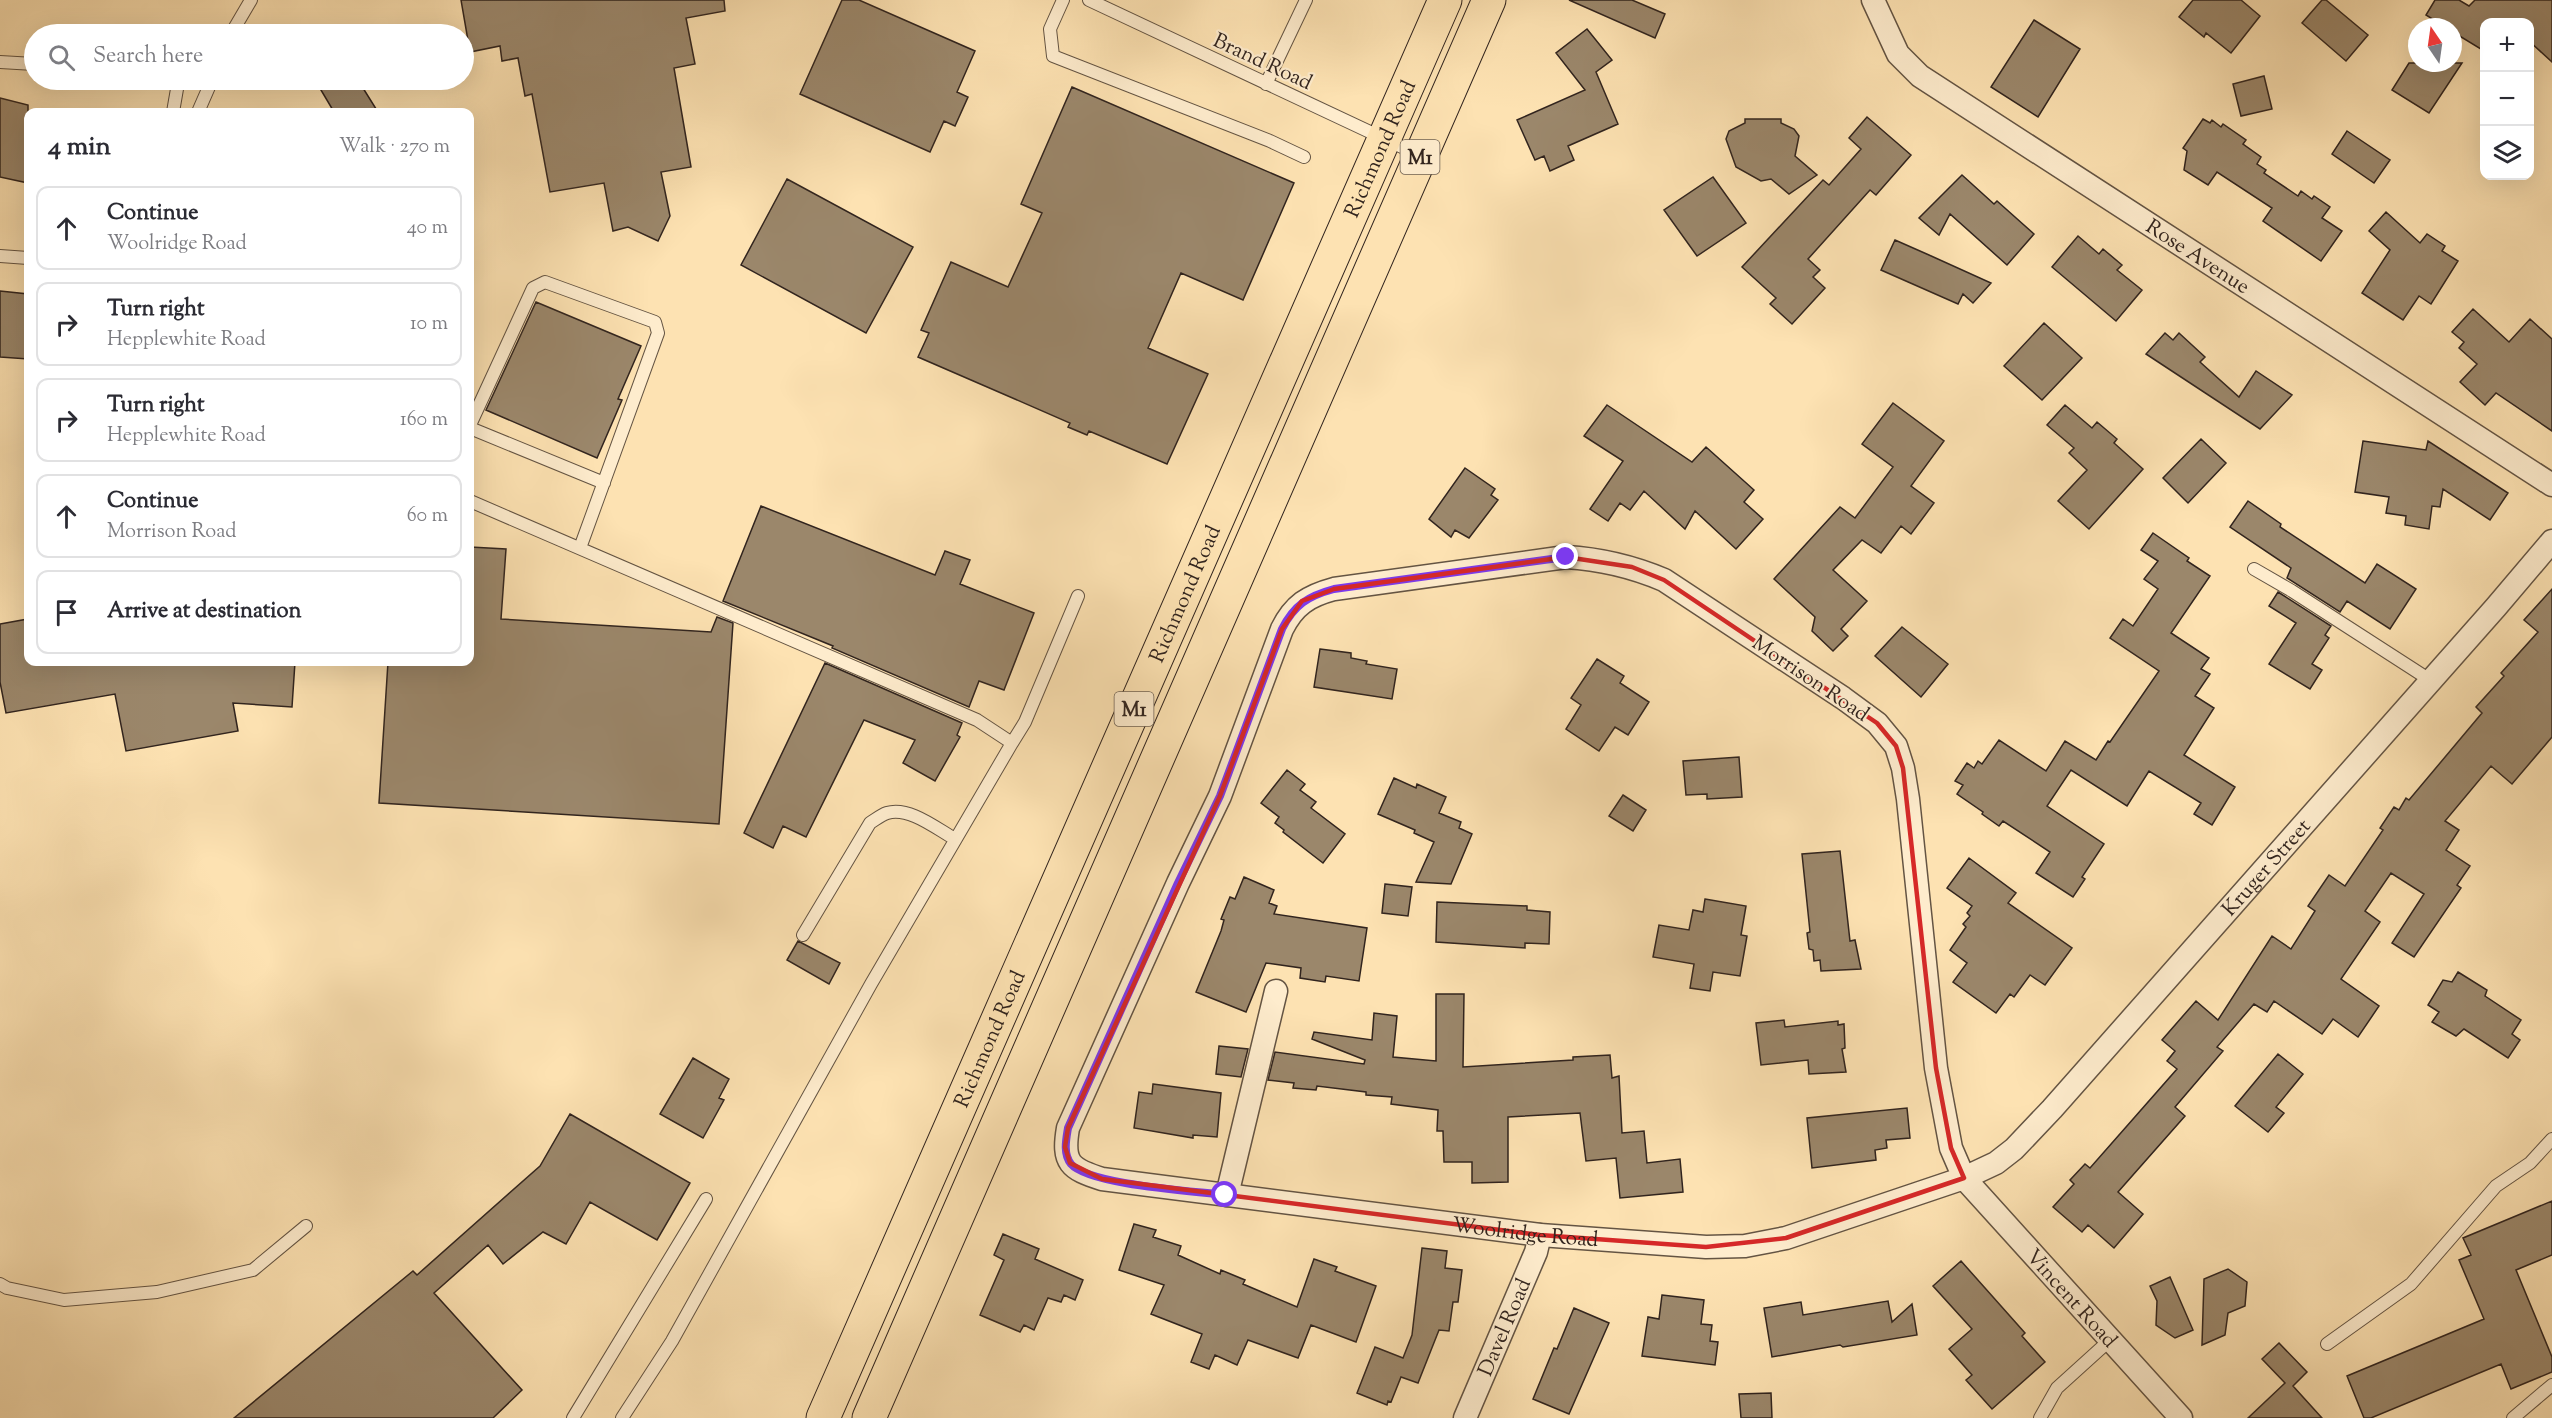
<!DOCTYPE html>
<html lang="en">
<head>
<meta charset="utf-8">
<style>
  :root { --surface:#fff; --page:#f7f7f7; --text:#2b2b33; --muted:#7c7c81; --line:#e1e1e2 }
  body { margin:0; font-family:"Sorts Mill Goudy",serif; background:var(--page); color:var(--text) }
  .controls { position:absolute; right:18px; top:18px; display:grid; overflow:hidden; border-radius:12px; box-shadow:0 6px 24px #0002 }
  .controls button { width:54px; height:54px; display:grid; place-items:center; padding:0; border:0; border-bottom:2px solid var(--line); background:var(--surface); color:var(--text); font:30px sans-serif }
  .compass { position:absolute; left:2408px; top:18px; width:54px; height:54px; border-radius:50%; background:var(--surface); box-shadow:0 6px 24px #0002; rotate:347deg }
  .stop { position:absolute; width:18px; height:18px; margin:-14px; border:4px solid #7c3aed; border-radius:50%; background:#fff }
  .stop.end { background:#7c3aed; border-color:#fff; box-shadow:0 2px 6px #0008 }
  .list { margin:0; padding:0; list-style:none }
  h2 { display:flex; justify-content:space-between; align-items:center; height:78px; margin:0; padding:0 24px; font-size:26px }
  h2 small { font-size:20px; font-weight:400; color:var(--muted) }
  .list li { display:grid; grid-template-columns:39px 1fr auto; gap:18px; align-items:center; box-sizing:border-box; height:84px; margin:0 12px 12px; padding:0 12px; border:2px solid var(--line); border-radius:12px }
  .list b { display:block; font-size:22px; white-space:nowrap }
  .list p { margin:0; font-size:20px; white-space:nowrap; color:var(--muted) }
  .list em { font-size:20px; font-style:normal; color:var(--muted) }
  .icon { flex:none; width:33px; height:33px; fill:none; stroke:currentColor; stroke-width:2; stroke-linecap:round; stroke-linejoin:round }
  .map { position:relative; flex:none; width:2552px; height:1418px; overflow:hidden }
  .search { position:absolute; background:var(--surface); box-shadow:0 6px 24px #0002; left:24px; top:24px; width:450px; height:66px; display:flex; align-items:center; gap:15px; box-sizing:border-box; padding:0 21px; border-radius:33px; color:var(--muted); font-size:22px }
  .panel { position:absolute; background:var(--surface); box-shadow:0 6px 24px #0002; left:24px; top:108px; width:450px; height:558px; border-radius:12px }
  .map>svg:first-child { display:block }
  .building { fill:#9b876b; stroke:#31241e; stroke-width:1.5 }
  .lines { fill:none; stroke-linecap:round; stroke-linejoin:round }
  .lane-casing { stroke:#645443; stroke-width:14 }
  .street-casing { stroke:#645443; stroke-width:25 }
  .highway-casing { stroke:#31241e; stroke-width:35 }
  .lane { stroke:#feeccd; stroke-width:12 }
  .street { stroke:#feeccd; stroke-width:22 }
  .highway { stroke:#fde2b2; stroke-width:33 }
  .route { stroke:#7c3aed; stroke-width:8 }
  .marked { fill:none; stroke:#d62828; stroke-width:4.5; stroke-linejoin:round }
  .labels { text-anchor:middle; stroke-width:4.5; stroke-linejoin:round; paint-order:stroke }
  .shield { fill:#feeccd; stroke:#6e6052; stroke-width:1.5 }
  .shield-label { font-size:20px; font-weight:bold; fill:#31241e }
  .street-label { font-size:21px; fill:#31241e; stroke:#feeccd }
</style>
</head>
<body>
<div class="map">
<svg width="2552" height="1418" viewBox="0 0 2552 1418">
  <rect width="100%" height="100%" fill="#fde2b2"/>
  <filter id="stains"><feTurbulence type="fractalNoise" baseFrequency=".00333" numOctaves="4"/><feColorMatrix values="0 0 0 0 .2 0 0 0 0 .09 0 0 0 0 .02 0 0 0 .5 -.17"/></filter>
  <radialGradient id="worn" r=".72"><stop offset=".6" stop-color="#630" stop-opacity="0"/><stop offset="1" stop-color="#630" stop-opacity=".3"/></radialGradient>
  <path class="building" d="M461,0H724L725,11L686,18L695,64L674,68L691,167L661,172L670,216L658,241L628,227L613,231L604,183L550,192L532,94L525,96L518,58L502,61L500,46L470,52Z
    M842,0H859L975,51L957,92L968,97L955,126L944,121L930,152L800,94Z
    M1569,0H1632L1665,14L1655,38Z
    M2193,0H2241L2260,16L2231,53L2206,33L2204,37L2179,17Z
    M2322,0H2326L2368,35L2346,61L2302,23Z
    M2435,0H2459L2469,6L2475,0H2552V62L2529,41V22H2484V51L2453,32V27H2445L2426,15Z
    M2034,20L2080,49L2038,117L1991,87Z
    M1587,29L1612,60L1596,72L1618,124L1568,146L1574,160L1550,171L1544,156L1535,160L1517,120L1585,90L1556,53Z
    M2409,63H2462L2429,113L2392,90Z
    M2264,76L2272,109L2241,116L2233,84Z
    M315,80H358L378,112H334Z
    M1072,87L1294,183L1243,300L1181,273L1148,348L1208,374L1167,464L1089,431L1087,435L1068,427L1070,423L918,357L929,333L921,330L951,262L1008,287L1042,213L1021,204Z
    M0,98L28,105V183L0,177Z
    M1867,117L1911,155L1876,195L1870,190L1808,259L1820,270L1813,277L1825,288L1792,324L1770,304L1776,298L1742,267L1823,180L1829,185L1861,149L1849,138Z
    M1745,119H1781V123L1794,129L1799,136L1795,156L1817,175L1789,194L1771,179L1761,181L1736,167L1726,139L1729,131L1745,123Z
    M2203,119L2210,123L2212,120L2221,127L2223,124L2246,140L2243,144L2261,157L2257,164L2266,170L2264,173L2298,196L2301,191L2312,199L2314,196L2330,207L2322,218L2342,231L2321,261L2263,221L2272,208L2217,172L2208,185L2184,170L2187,151L2183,148Z
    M2347,131L2390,160L2374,183L2332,154Z
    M1962,175L1994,204L1997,201L2034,234L2007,265L1950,214L1939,235L1919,218Z
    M1713,177L1746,223L1697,256L1664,210Z
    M787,179L913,247L866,333L741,265Z
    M2386,212L2420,243L2427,234L2445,246L2442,251L2458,261L2431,304L2419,296L2403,320L2362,293L2390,250L2369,231Z
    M2078,236L2099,254L2103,249L2122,265L2117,270L2142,290L2116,321L2052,267Z
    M1895,240L1929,255L1991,283L1973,303L1963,294L1958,304L1881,270Z
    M0,291L28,294V359L0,357Z
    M536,302L641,346L618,399L622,400L597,458L486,410Z
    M2473,309L2509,342L2530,319L2552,339V431L2496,393L2485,405L2460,382L2477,364L2459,348L2464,342L2452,332Z
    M2044,323L2082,358L2042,400L2004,366Z
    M2165,333L2173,340L2179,333L2205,357L2200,362L2239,397L2256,371L2292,395L2260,429L2146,354Z
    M1893,403L1944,441L1911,486L1934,503L1911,534L1901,526L1881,553L1862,540L1833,570L1867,601L1841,629L1848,636L1833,651L1812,631L1815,617L1774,579L1840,507L1855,518L1893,467L1862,444Z
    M1607,405L1692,462L1706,447L1754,490L1744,502L1763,519L1736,549L1695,511L1685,529L1644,491L1630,510L1620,503L1608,521L1590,509L1623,461L1584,436Z
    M2065,405L2092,428L2097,422L2117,439L2114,443L2143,469L2089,529L2058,501L2087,470L2069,453L2074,448L2047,425Z
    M2201,439L2226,463L2188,503L2163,478Z
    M2363,441L2426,450L2428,441L2508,493L2490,520L2443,489L2440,507L2432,506L2429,529L2405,525L2406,516L2386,513L2389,497L2355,492Z
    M1465,468L1495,489L1491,495L1498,500L1469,538L1455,530L1451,537L1429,519Z
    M2248,501L2281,524L2280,527L2365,583L2377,564L2416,589L2390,629L2347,601L2340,612L2287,578L2291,568L2230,527Z
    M761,506L935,575L945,551L970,560L960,584L1034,613L1004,690L979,681L969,707L832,648L833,646L723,601Z
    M2153,533L2189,558L2187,561L2210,576L2171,633L2209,658L2201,669L2210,674L2195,696L2214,708L2184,755L2235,787L2212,825L2194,814L2201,803L2149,771L2127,806L2071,770L2047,806L2104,844L2082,877L2085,879L2073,897L2036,873L2050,852L2003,821L1999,826L1982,814L1983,812L1957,794L1963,785L1955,781L1967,763L1974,768L1978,761L1982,764L1999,740L2046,771L2065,741L2096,760L2108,741L2110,742L2159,671L2110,638L2123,619L2133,626L2158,589L2144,579L2158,561L2141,550Z
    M470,547L506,549L501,619L711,632L717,617L733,623L719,824L379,803L388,662H470Z
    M2552,589V737L2512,784L2491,766L2445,821L2459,830L2446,850L2470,866L2457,885L2461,888L2414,957L2392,943L2424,894L2391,873L2365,911L2380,922L2341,979L2379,1006L2358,1037L2333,1019L2322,1034L2274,1001L2267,1012L2254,1004L2217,1047L2223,1051L2175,1107L2185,1116L2118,1192L2143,1214L2114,1248L2088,1225L2082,1232L2053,1207L2074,1184L2070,1180L2085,1164L2090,1168L2177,1069L2167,1061L2175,1051L2162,1040L2196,1001L2218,1020L2272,936L2291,949L2315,911L2308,906L2329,875L2345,886L2383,830L2380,828L2394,807L2399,810L2406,798L2409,800L2482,713L2476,707L2504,676L2501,673L2538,632L2524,620Z
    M2278,592L2331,626L2325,635L2329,638L2312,664L2322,670L2310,689L2269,664L2296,623L2269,606Z
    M28,619V662H295L292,707L233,703L238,731L126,751L115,694L6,713L0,682V624Z
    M1902,627L1948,664L1921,697L1875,656Z
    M1320,649L1351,653V658L1367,661L1366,664L1397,669L1392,699L1314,687Z
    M1597,659L1624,676L1620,683L1649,702L1628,735L1615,727L1599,751L1566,729L1581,705L1571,698Z
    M825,663L962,723L957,735L960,737L935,781L903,763L915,740L864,720L806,837L783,826L773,848L744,833Z
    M1739,757L1742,797L1707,799V794L1686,795L1683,761Z
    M1287,770L1305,784L1300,790L1316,802L1311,808L1345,834L1323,863L1283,832L1284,830L1275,823L1279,817L1261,803Z
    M1394,778L1416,788L1417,784L1446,797L1439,813L1461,822L1459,828L1472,834L1451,884L1416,882L1434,842L1414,833L1415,830L1378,814Z
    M1623,795L1646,810L1633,831L1609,816Z
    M1840,851L1850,941L1855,940L1861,969L1821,971L1820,960L1814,961L1813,950L1809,949L1807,933L1810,932L1802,854Z
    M1969,858L2016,893L2008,903L2072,948L2045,985L2030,975L2014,997L2010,994L1996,1013L1953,982L1967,963L1950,950L1966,927L1963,924L1970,916L1967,913L1972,906L1947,888Z
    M1244,877L1274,890L1269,903L1277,906L1274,914L1367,928L1359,981L1326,976L1325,982L1300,978L1301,968L1266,963L1246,1012L1196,992L1221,931L1224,920L1221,919L1230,897L1235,899Z
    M1385,884L1412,887L1408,916L1382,913Z
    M1705,899L1746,906L1741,935L1747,936L1740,976L1713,972L1710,991L1690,988L1694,964L1653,957L1659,925L1689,930L1693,910L1703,912Z
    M1437,902L1527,906V910L1550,912L1549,944L1525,943V948L1436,942Z
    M798,941L840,963L829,984L787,960Z
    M2458,972L2487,990L2485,996L2521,1020L2512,1034L2520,1040L2508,1058L2464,1029L2456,1036L2432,1022L2439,1012L2428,1005L2443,980L2452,982Z
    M1436,994H1464L1463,1067L1573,1060V1057L1610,1055L1612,1078L1619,1076L1622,1133L1644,1131L1647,1163L1680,1159L1683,1192L1620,1198L1616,1158L1586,1161L1580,1113L1508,1117V1182L1472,1183V1162H1444L1443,1131H1437L1438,1110L1391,1104L1392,1097L1366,1095V1092L1317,1086L1316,1090L1293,1088L1294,1083L1268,1080L1275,1052L1364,1064L1365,1060L1312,1039L1314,1032L1372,1040L1374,1013L1397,1016L1393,1057L1436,1061Z
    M1784,1020L1785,1027L1838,1021V1025L1844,1024L1845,1048L1842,1049L1846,1072L1809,1074L1808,1060L1761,1065L1756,1023Z
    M1219,1046L1248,1049L1241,1077L1216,1074Z
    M2278,1054L2303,1074L2276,1107L2284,1113L2268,1132L2235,1106Z
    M693,1058L729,1079L719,1098L724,1100L703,1138L660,1114Z
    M1153,1084L1221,1093L1217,1137L1193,1135V1138L1134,1128L1139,1092L1152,1094Z
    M1907,1108L1910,1138L1886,1140L1887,1148L1875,1150L1876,1160L1812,1168L1807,1118Z
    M570,1114L690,1183L657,1240L590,1202L566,1244L543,1232L503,1264L488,1245L434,1293L522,1390L493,1418H234L413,1271L417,1275L540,1166Z
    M2552,1201V1255L2516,1270L2552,1357V1372L2511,1389L2501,1364L2371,1418H2364L2347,1376L2484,1319L2459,1260L2471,1255L2463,1238Z
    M1134,1224L1156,1230L1153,1237L1181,1246L1178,1255L1220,1274L1221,1270L1245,1280L1243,1284L1297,1307L1314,1259L1337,1267L1335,1271L1376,1286L1356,1342L1311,1325L1298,1358L1248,1340L1237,1365L1215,1355L1209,1369L1191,1362L1202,1334L1151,1314L1164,1285L1119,1270Z
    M1003,1234L1039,1249L1035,1259L1083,1280L1075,1300L1064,1295L1061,1302L1048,1298L1034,1330L1024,1325L1020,1332L980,1315L1004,1260L994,1255Z
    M1422,1248L1447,1251L1445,1268L1462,1270L1458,1302H1453L1449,1331L1439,1330L1418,1383L1401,1377L1391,1402L1388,1401L1387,1405L1357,1393L1375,1347L1403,1358L1412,1335Z
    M1961,1261L2025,1333L2022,1336L2045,1362L1992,1409L1966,1380L1972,1375L1949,1349L1972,1329L1933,1286Z
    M2228,1269L2247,1282L2245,1306L2228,1313L2225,1335L2202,1345L2204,1279Z
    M2170,1277L2193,1330L2175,1338L2156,1325L2157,1301L2150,1286Z
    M1662,1295L1704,1300L1701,1324L1712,1325L1710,1341L1718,1342L1715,1365L1642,1356L1648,1317L1659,1319Z
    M1888,1301L1892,1322L1912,1304L1917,1335L1843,1347L1840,1345L1772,1357L1764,1308L1801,1302L1803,1315Z
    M1574,1308L1609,1323L1569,1414L1533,1399L1554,1348L1557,1349Z
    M2279,1343L2307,1372L2293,1386L2322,1418H2248L2285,1383L2262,1359Z
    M1771,1393L1772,1418H1741L1739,1394Z"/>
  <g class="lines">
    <defs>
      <path id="lane" d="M1063,0L1050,29L1053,56L1270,141L1304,157
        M1089,0L1419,155
        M231,34L251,0
        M0,62L34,64
        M173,80L177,89L173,112
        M1266,84L1306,0
        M198,112L212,80
        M0,256L28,258
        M470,425L533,288L545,282L655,322L658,333L580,548
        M470,428L604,483
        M470,501L977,720L1012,743L871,984L672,1341L622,1418
        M2254,569L2292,591L2430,680
        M1012,743L1025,722L1078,596
        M803,935L870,823C875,820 881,815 887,813C909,806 937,829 955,839
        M0,1284L7,1288L64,1300L157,1292L253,1270L306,1226
        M2327,1344L2411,1284L2496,1186L2530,1163L2552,1139
        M573,1418L706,1199
        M2040,1418L2057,1388L2110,1340
        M2513,1418L2552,1385"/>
      <g id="street">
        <path id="s1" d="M1873,0L1898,54L1920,76L2552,485"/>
        <path d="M1227,1195L1276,991"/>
        <path id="s2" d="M1465,1418L1536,1252L1540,1235"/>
        <path id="s3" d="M2181,1418L1964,1178L1951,1148L1936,1068L1908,799L1903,768L1896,746L1877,723L1843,698L1664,580C1631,566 1601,559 1566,557L1334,589C1308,596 1294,605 1282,629L1220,796L1178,883L1068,1128C1062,1163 1070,1169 1102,1179L1540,1235L1706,1247L1745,1246L1786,1238L1964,1178L1996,1163L2014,1149L2052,1109L2496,607L2552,541"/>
      </g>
      <g id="highway">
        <path id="s4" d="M823,1418L1445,0"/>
        <path d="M869,1418L1489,0"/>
      </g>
    </defs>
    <use href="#lane" class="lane-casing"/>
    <use href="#street" class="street-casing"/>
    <use href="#highway" class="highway-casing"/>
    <use href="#lane" class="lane"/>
    <use href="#street" class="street"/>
    <use href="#highway" class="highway"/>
  </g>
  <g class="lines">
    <path class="route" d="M1225,1195C1194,1191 1089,1185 1071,1164C1063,1154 1066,1140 1068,1128L1178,883L1220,796L1282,629C1294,605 1308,596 1334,589L1566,557"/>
  </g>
  <path class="marked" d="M1566,557L1632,567L1664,580L1877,723L1896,746L1903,768L1936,1068L1951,1148L1964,1178L1786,1238L1706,1247L1540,1235L1102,1179L1070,1163L1065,1147L1068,1128L1220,796L1282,629L1302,601L1334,589Z"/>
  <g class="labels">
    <g class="shield">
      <rect x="1400.5" y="140" width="39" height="34" rx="4.5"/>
      <rect x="1114.5" y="692" width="39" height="34" rx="4.5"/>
    </g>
    <g class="shield-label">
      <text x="1420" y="164">M1</text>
      <text x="1134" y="716">M1</text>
    </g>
    <g class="street-label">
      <text transform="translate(1263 61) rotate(25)" y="7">Brand Road</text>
      <text dy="7" stroke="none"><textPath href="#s4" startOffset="1386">Richmond Road</textPath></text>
      <text dy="7" stroke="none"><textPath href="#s1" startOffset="422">Rose Avenue</textPath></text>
      <text dy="7" stroke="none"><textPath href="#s4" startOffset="900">Richmond Road</textPath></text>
      <text transform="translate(1811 678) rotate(34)" y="7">Morrison Road</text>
      <text dy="7" stroke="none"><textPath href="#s3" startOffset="3380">Kruger Street</textPath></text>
      <text dy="7" stroke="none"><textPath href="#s4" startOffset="414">Richmond Road</textPath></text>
      <text dy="7" stroke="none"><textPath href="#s3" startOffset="2494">Woolridge Road</textPath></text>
      <text transform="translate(2072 1298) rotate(48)" y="7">Vincent Road</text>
      <text dy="7" stroke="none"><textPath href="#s2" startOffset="99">Davel Road</textPath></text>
    </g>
  </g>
  <rect width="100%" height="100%" filter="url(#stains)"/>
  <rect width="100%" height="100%" fill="url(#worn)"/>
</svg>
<div class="controls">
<button>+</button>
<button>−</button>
<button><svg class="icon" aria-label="layers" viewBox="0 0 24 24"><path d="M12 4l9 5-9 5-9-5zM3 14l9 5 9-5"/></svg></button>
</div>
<svg class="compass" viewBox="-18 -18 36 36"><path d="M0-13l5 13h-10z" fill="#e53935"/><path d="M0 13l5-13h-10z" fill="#7c7c81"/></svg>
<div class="stop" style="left:1225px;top:1195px"></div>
<div class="stop end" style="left:1566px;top:557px"></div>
<div class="search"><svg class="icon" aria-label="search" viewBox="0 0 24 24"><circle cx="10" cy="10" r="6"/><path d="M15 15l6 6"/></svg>Search here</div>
<section class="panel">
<h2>4 min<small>Walk · 270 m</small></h2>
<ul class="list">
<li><svg class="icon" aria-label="ahead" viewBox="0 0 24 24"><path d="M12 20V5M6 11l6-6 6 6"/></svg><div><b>Continue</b><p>Woolridge Road</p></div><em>40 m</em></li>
<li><svg class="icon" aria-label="right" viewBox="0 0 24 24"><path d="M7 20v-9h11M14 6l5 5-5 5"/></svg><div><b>Turn right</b><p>Hepplewhite Road</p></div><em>10 m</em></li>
<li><svg class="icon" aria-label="right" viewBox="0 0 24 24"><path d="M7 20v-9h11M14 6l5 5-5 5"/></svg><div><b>Turn right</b><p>Hepplewhite Road</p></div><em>160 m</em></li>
<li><svg class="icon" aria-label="ahead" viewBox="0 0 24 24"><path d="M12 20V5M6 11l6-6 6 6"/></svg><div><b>Continue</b><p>Morrison Road</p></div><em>60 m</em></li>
<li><svg class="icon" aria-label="arrive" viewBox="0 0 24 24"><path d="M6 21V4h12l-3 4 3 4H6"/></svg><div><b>Arrive at destination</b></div></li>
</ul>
</section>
</div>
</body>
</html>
